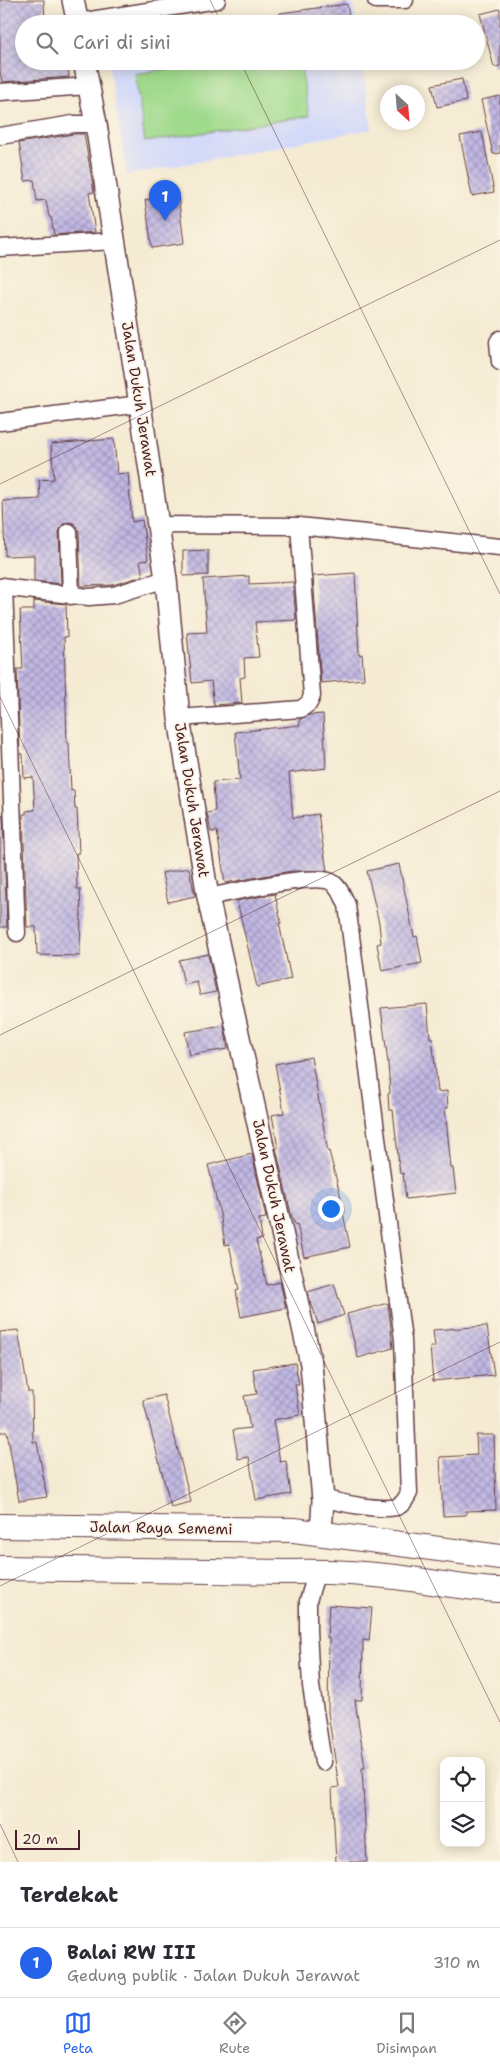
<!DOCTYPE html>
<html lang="id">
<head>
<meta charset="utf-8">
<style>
  :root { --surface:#fff; --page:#f2f2f3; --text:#2b2b33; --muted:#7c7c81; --line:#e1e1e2; --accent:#2563eb }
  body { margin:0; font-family:"Shantell Sans",sans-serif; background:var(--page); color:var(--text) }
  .controls { position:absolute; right:15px; bottom:15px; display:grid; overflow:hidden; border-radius:10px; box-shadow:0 2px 12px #0003 }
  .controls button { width:45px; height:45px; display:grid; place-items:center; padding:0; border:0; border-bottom:1px solid var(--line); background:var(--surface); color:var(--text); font:25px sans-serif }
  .compass { position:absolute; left:380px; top:85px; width:45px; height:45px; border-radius:50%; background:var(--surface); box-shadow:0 2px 12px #0003; rotate:154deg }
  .scale { position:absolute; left:15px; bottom:12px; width:65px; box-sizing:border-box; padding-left:5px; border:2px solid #4a1f2b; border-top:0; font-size:14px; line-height:18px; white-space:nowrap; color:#4a1f2b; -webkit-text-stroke:4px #fcf5e5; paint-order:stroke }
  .you { position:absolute; left:330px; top:1208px; width:18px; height:18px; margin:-12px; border:4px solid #fff; border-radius:50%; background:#1a73e8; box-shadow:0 0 0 8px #1a73e833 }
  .badge { display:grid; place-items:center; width:32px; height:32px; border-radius:50%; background:var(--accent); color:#fff; font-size:16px; font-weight:700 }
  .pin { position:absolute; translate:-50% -41px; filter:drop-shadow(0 1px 2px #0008) }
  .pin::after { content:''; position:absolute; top:26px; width:18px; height:15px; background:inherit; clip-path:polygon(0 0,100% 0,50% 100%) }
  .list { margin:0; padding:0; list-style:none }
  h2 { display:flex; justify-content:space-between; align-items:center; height:65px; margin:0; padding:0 20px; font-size:21px }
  h2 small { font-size:16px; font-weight:400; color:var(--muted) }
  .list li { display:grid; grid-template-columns:32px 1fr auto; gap:15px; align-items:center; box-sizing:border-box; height:70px; padding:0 20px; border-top:1px solid var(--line) }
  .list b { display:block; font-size:19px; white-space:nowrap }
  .list p { margin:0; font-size:16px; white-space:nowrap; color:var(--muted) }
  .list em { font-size:16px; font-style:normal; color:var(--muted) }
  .icon { flex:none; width:28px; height:28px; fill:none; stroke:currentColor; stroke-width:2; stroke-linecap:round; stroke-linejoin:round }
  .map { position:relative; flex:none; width:500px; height:1862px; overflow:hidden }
  .search { position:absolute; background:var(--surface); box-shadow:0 2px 12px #0003; left:15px; right:15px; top:15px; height:55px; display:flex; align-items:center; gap:12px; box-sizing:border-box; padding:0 18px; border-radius:28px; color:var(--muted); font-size:19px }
  .sheet { height:135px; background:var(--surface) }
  nav { display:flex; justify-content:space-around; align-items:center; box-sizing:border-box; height:70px; border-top:1px solid var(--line); background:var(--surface); font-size:14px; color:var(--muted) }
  nav a { display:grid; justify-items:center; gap:2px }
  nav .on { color:var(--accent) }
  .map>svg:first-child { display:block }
  .built { fill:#d3d9f9 }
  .pitch { fill:#a0da8d; stroke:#757c5c }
  .building { fill:url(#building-cross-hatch) }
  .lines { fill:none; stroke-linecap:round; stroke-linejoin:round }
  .minor-casing { stroke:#643e44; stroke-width:19 }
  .tertiary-casing { stroke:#643e44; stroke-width:24 }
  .secondary-casing { stroke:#643e44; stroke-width:26 }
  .minor { stroke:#fff; stroke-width:16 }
  .tertiary { stroke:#fff; stroke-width:21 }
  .secondary { stroke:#fff; stroke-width:24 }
  .ticks { fill:none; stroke:#4a1f2b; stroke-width:1; stroke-opacity:0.45 }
  .labels { text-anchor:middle; stroke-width:4; stroke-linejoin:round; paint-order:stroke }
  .street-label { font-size:15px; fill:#4a1f2b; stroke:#fcf5e5 }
</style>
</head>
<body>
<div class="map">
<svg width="500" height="1862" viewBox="0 0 500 1862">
  <defs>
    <pattern id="building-cross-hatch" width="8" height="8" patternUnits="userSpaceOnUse" patternTransform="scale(1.25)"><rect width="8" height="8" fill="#c1b8e4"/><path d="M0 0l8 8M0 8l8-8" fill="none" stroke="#9f95b9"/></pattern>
  </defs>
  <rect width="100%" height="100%" fill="#fcf5e5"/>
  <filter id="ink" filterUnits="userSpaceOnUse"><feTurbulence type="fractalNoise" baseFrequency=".02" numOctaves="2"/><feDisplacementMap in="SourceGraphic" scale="10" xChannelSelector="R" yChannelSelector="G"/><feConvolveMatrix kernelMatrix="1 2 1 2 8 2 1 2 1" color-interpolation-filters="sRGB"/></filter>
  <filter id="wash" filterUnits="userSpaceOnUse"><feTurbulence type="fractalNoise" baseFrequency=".0096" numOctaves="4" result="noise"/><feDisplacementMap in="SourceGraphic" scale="20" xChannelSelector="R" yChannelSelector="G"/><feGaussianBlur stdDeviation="1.12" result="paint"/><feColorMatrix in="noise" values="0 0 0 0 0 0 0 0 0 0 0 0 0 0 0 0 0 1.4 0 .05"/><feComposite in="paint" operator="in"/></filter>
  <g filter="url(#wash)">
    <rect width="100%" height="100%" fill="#f5ebd3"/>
    <path class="built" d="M353,4L356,24H225Z
      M108,61H362L372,129L127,175Z"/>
    <path class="pitch" d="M215,61H300L309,116L145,142L135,74Z"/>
    <g id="blocks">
      <path class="building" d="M0,0H44L45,24H24V61H68L69,77L2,82L0,72Z
        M347,4L350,24H281L280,13Z
        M500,9V66L494,67L480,14Z
        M462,79L466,101L437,107L432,85Z
        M500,96V153L493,154L481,100Z
        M482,132L494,192L472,196L460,136Z
        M74,134H84L94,192L89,193L95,232L54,235L51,217H49L46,200L37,201L34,180L25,181L19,143Z
        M178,195L184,243L152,248L145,200Z
        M114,439L117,474L128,473L132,522L142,520L148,560L140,561L143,576L112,585L81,586L79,531L74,523L68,522L63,524L59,532L61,584L34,581V555L5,556L3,501L40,499L39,480L54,479L51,444Z
        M208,550V575L183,576V551Z
        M355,573L359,655L362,654L364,679L321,683L313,576Z
        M249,576V584L293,582L296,620L255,622L259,657L244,658L245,677L240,678L242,703L214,705L211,681L192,683L187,633L207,632L203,579Z
        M34,601L66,604L67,637H64L67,743H69L71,791L74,790L75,809H77L79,853H76L77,889H80L81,910L80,956L37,955L36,927H27L23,814H26V811L35,810L33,777L24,778L23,754H20L17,669H23L20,610H34Z
        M323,714L326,768L289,773L293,818L318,814L327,871H291L225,883L217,831L211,832L207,813L215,811L213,782L240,780L235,732L300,725V719L309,715Z
        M0,816H3L7,927H0Z
        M399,864L414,937L417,936L422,963L382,971L377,944L381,943L379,923L367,871Z
        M189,868L195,896L168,902L162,873Z
        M275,894L281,923H279L291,979L257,987L237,901Z
        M208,954L216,992L200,995L197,982L184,985L179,960Z
        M427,1004L430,1038H432L438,1092L447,1091L448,1108H445L451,1168H453L456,1193L406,1199L403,1173L400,1174L393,1110H389L388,1094L390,1093L388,1063L381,1008Z
        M224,1026L228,1049L189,1055L185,1032Z
        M311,1057L328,1152L329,1151L345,1213H343L350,1247L304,1257L297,1224L295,1225L291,1214L276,1148H278L272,1115L284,1113L275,1064Z
        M252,1154L266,1218L259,1219L262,1239L256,1240L267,1285L280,1282L286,1308L241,1317L236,1291L239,1290L229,1244L225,1245L221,1218L208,1165Z
        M334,1284L344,1315L318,1324L308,1292Z
        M388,1303L393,1348L358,1358L347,1314Z
        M487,1326L494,1375L433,1381L430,1347H435L433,1330Z
        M18,1330L28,1392H32L33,1442H37L47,1497L19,1501L7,1432H0V1332Z
        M295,1363L299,1385H295L300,1415L273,1420L280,1462L286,1461L291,1494L256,1500L249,1457L238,1459L233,1430L250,1428L244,1396L257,1394L253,1369Z
        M164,1395L191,1502L171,1507L143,1400Z
        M476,1435H494L496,1510L466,1511V1515L443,1516L440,1457L477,1455Z
        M329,1605L372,1608L369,1641L363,1640L362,1700H355L365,1768H362L367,1862H336L332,1788L339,1787L328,1712L329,1638H327Z"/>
    </g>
  </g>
  <g filter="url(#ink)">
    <use href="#blocks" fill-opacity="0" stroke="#643e44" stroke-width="1"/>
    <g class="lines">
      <defs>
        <path id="minor" d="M376,0H405
          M78,22L217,0
          M0,92L89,86
          M0,136L73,124H96
          M0,248L114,241
          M500,339L498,342L500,362
          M0,422L140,404
          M158,525L299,526L500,547
          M69,532L71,596
          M4,586L17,933
          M0,587L89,597L114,595L166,579
          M179,718L301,709L309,703L312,696L299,526
          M208,897C231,893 317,871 333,883C340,888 344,898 347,905L403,1340L409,1493C406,1499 403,1505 396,1507C380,1511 340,1503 323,1498
          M317,1571L308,1601V1630L311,1686L323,1762"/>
        <path id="tertiary" d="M73,0L78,24
          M84,61L96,124L140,404L166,579L179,718L208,897L311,1364L323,1500L321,1534"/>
        <path id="secondary" d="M0,1526L294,1530L500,1557
          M0,1568L288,1572C324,1571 360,1573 396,1577C431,1581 465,1589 500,1590"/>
      </defs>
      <use href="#minor" class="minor-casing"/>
      <use href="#tertiary" class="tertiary-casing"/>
      <use href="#secondary" class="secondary-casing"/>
      <use href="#minor" class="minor"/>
      <use href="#tertiary" class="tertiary"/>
      <use href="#secondary" class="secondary"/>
    </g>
  </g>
  <path class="ticks" d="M210,0L222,24M240,61L500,594M0,484L500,240M0,697L500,1722M0,1035L500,791M0,1586L500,1342M0,1824L18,1862"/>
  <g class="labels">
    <g class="street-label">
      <text transform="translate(139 399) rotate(81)" y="5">Jalan Dukuh Jerawat</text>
      <text transform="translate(192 800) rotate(81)" y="5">Jalan Dukuh Jerawat</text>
      <text transform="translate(274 1196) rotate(78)" y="5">Jalan Dukuh Jerawat</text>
      <text transform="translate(161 1528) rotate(1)" y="5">Jalan Raya Sememi</text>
    </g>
  </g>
</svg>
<div class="controls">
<button><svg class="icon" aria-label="locate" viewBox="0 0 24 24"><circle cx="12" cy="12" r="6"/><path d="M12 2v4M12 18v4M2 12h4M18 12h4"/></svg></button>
<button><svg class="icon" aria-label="layers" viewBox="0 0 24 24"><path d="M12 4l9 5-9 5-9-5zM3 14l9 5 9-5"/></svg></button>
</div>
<svg class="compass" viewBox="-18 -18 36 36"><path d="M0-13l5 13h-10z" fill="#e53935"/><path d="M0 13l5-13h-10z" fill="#7c7c81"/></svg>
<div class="scale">20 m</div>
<div class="you"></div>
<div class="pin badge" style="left:165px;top:221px">1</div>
<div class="search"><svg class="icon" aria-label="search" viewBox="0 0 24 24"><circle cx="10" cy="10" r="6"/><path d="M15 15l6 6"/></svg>Cari di sini</div>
</div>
<section class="sheet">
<h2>Terdekat<small></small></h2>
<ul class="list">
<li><span class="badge">1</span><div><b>Balai RW III</b><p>Gedung publik · Jalan Dukuh Jerawat</p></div><em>310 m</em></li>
</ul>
</section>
<nav>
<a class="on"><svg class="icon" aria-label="map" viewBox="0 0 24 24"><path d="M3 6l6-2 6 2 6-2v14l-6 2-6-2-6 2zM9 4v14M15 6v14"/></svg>Peta</a>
<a><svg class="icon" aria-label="directions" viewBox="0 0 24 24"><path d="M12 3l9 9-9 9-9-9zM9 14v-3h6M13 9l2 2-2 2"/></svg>Rute</a>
<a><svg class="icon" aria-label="saved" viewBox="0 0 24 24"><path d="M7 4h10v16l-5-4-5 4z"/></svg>Disimpan</a>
</nav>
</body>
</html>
